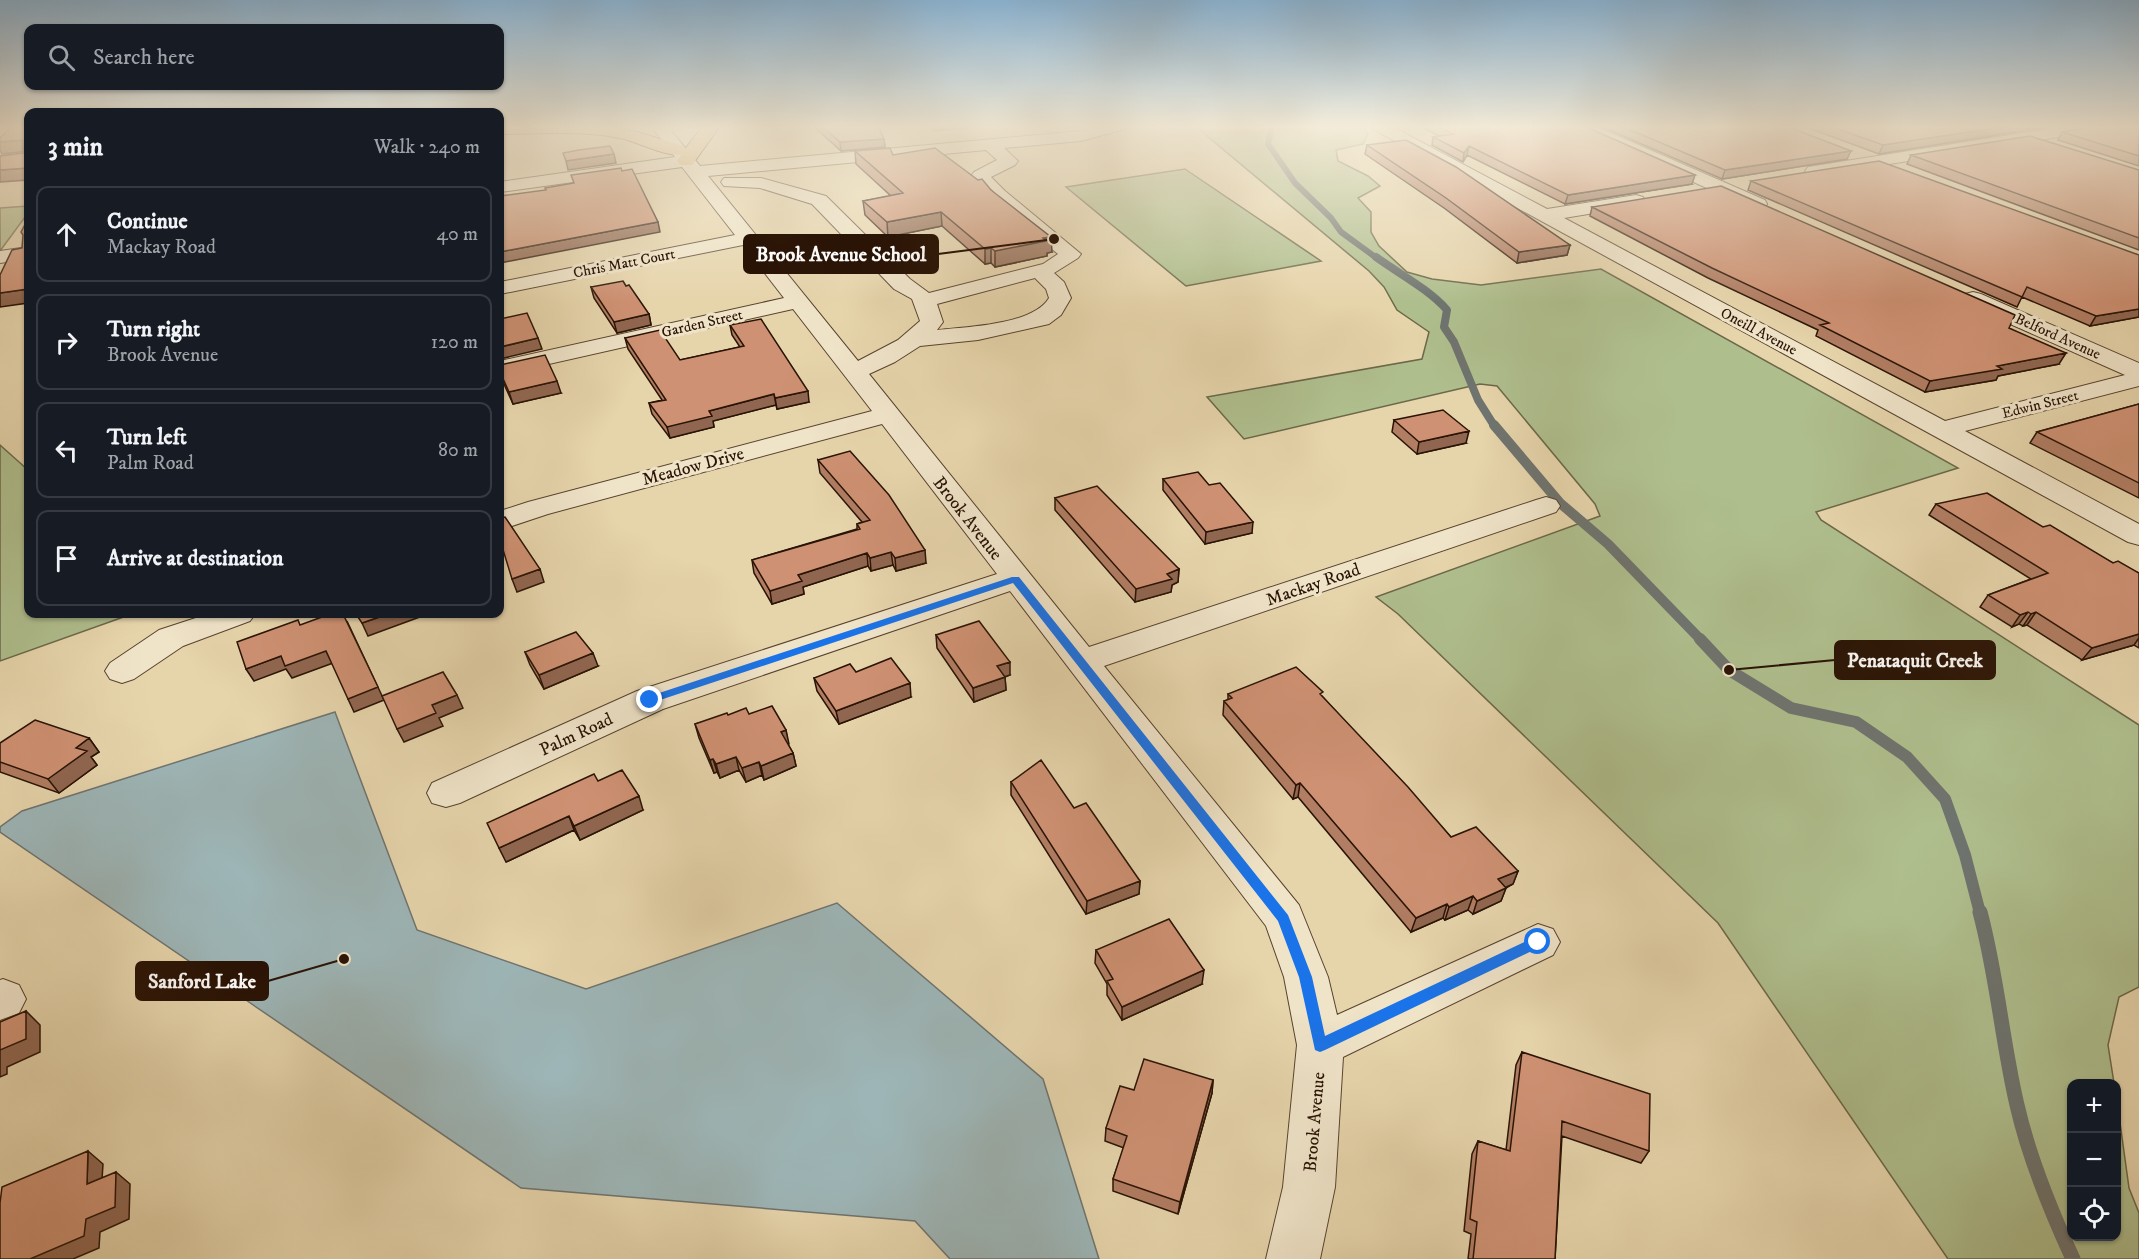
<!DOCTYPE html>
<html lang="en">
<head>
<meta charset="utf-8">
<style>
  :root { --surface:#171b24; --page:#20242c; --text:#f1f3f6; --muted:#9ea1a6; --line:#363941 }
  body { margin:0; font-family:"IM FELL DW Pica",serif; background:var(--page); color:var(--text) }
  .controls { position:absolute; right:18px; bottom:18px; display:grid; overflow:hidden; border-radius:12px; box-shadow:0 2px 4px #0004 }
  .controls button { width:54px; height:54px; display:grid; place-items:center; padding:0; border:0; border-bottom:2px solid var(--line); background:var(--surface); color:var(--text); font:30px sans-serif }
  .stop { position:absolute; width:18px; height:18px; margin:-14px; border:4px solid #1a73e8; border-radius:50%; background:#fff }
  .stop.end { background:#1a73e8; border-color:#fff; box-shadow:0 2px 6px #0008 }
  .list { margin:0; padding:0; list-style:none }
  h2 { display:flex; justify-content:space-between; align-items:center; height:78px; margin:0; padding:0 24px; font-size:26px }
  h2 small { font-size:20px; font-weight:400; color:var(--muted) }
  .list li { display:grid; grid-template-columns:39px 1fr auto; gap:18px; align-items:center; box-sizing:border-box; height:96px; margin:0 12px 12px; padding:0 12px; border:2px solid var(--line); border-radius:12px }
  .list b { display:block; font-size:22px; white-space:nowrap }
  .list p { margin:0; font-size:20px; white-space:nowrap; color:var(--muted) }
  .list em { font-size:20px; font-style:normal; color:var(--muted) }
  .icon { flex:none; width:33px; height:33px; fill:none; stroke:currentColor; stroke-width:2; stroke-linecap:round; stroke-linejoin:round }
  .map { position:relative; flex:none; width:2139px; height:1259px; overflow:hidden }
  .search { position:absolute; background:var(--surface); box-shadow:0 2px 4px #0004; left:24px; top:24px; width:480px; height:66px; display:flex; align-items:center; gap:15px; box-sizing:border-box; padding:0 21px; border-radius:12px; color:var(--muted); font-size:22px }
  .panel { position:absolute; background:var(--surface); box-shadow:0 2px 4px #0004; left:24px; top:108px; width:480px; height:510px; border-radius:12px }
  .map>svg:first-child { display:block }
  .green { fill:#afbe8d; stroke:#6c6849; stroke-width:1.5 }
  .water { fill:#9db5b6; stroke:#6f746f; stroke-width:1.5 }
  .lines { fill:none; stroke-linecap:round; stroke-linejoin:round }
  .stream-far4 { stroke:#6f746f; stroke-width:6 }
  .stream-far3 { stroke:#6f746f; stroke-width:8 }
  .stream-far2 { stroke:#6f746f; stroke-width:10 }
  .stream-far1 { stroke:#6f746f; stroke-width:12 }
  .stream { stroke:#6f746f; stroke-width:15 }
  .minor-casing { stroke:#58432e; stroke-width:2 }
  .major-casing { stroke:#291305; stroke-width:2 }
  .minor { fill:#efe3c8; fill-rule:evenodd }
  .major { fill:#e3ba76; fill-rule:evenodd }
  .wall { fill:#b17d63; stroke:#291305; stroke-width:1.5 }
  .shaded-wall { fill:#906650; stroke:#291305; stroke-width:1.5 }
  .building { fill:#ce9173; stroke:#291305; stroke-width:1.5 }
  .route { fill:#1a73e8 }
  .labels { text-anchor:middle; stroke-width:6; stroke-linejoin:round; paint-order:stroke }
  .far-street-label { font-size:15px; fill:#291305; stroke:#efe3c8 }
  .street-label { font-size:18px; fill:#291305; stroke:#efe3c8 }
  .leader { fill:none; stroke:#291305; stroke-width:2 }
  .callout-dot { fill:#291305; stroke:#efe3c8; stroke-width:2 }
  .callout { fill:#291305; stroke:#291305; stroke-width:2 }
  .callout-label { font-size:20px; text-anchor:middle; font-weight:bold; fill:#fff }
</style>
</head>
<body>
<div class="map">
<svg width="2139" height="1259" viewBox="0 0 2139 1259">
  <rect width="100%" height="100%" fill="#e6d4ab"/>
  <filter id="stains"><feTurbulence type="fractalNoise" baseFrequency=".00333" numOctaves="4"/><feColorMatrix values="0 0 0 0 .2 0 0 0 0 .09 0 0 0 0 .02 0 0 0 .5 -.17"/></filter>
  <radialGradient id="worn" r=".72"><stop offset=".6" stop-color="#630" stop-opacity="0"/><stop offset="1" stop-color="#630" stop-opacity=".3"/></radialGradient>
  <path class="green" d="M1195,126L1363,127L1368,134L1363,144L1336,150L1338,161L1368,176L1380,186L1358,198L1371,212V232L1379,246L1407,272L1432,279L1481,285L1601,269L1958,468L1816,512L1821,520L2139,725V987L2119,997L2108,1045L2114,1083L2072,1084V1236H2116L2117,1101L2129,1188L2139,1213V1259H1948L1718,923L1398,614L1376,597L1600,516L1595,504L1497,386L1480,384L1244,439L1207,397L1422,359L1429,332L1397,310L1384,287L1369,271Z
    M1185,169L1321,261L1186,286L1066,187Z
    M28,206V213L0,251V208Z
    M0,445L28,470V614H132L0,661Z"/>
  <path class="water" d="M335,712L417,930L586,989L837,903L1043,1079L1099,1259H950L915,1221L521,1188L0,832V827L22,811Z"/>
  <g class="lines">
    <path class="stream-far4" d="M1272,126L1268,144L1295,183L1331,218L1341,232L1378,259"/>
    <path class="stream-far3" d="M1376,257C1398,273 1430,290 1447,310L1444,327L1454,342L1478,400L1495,427"/>
    <path class="stream-far2" d="M1494,425L1560,503L1608,544L1702,641"/>
    <path class="stream-far1" d="M1700,639L1729,670L1791,708L1856,722L1907,757L1945,799L1965,855L1980,913"/>
    <path class="stream" d="M1980,912C1997,975 2002,1041 2017,1105C2029,1158 2050,1209 2073,1259"/>
    <defs>
      <path id="minor" d="M651,126H667L700,166L1081,131L1101,126H1127L1125,129L1081,141L1004,148L1018,161L1015,165L991,177L1005,191L1081,254L1078,258L1054,273L1064,282L1071,298L1061,315L1049,324L978,340L920,346L895,362L869,374L1089,647L1536,500L1546,497L1556,500L1560,506L1556,512L1104,666L1299,905L1328,977L1337,1015L1538,924L1553,929L1560,942L1553,955L1343,1057L1335,1187L1320,1259H1266L1283,1187L1297,1045L1284,977L1266,926L1010,591L663,709L460,803L446,807L432,803L427,793L432,783L637,691L997,574L882,424L548,514L500,530V511L528,502L872,411L793,309L500,375V361L784,298L743,245L500,294V282L735,235L682,167L500,192V182L675,157ZM986,150L997,160L974,172L971,176C993,207 1029,230 1058,254L1043,264L929,293L910,279L826,196L761,178H724L721,182L724,186L760,188L812,204L894,289L912,299L920,321L898,340L858,361L708,176ZM1035,278L1046,289L1049,298C1033,325 967,327 937,330L943,322L937,304Z
        M1371,126H1391L1547,209L1636,195L1643,197L1645,201L1643,205L1564,218L1945,421L2125,375L1965,304L1962,299L1965,294L1973,292L1981,294L2139,363V386L1965,431L2139,524V545L2128,542L1373,129Z
        M1574,126H1595L1765,200L1767,204L1765,208H1751L1576,129Z
        M2067,126H2105L2097,131L1814,176L1808,175L1805,171L1808,167L1814,166Z
        M28,247V259L0,263V251Z
        M208,614H255L250,621L183,646L134,679L122,683L110,679L105,671L110,663L159,630Z
        M3,979L19,985L26,999L19,1013L0,1020V980Z"/>
      <path id="major" d="M500,126H610L637,132L683,146L685,149L703,126H720L692,165H680L677,161L682,154C667,158 636,141 620,138C581,130 539,134 500,134Z"/>
    </defs>
    <use href="#minor" class="minor-casing"/>
    <use href="#major" class="major-casing"/>
    <use href="#minor" class="minor"/>
    <use href="#major" class="major"/>
  </g>
  <path class="wall" d="M813,126H878L884,139L885,147L841,151Z
    M1420,126H1584L1692,184L1565,204L1467,155L1463,162L1432,145L1433,137L1439,136Z
    M1600,126H1786L1847,159L1722,179Z
    M1803,126H2053L1879,154Z
    M2139,126V166L2058,140L2062,132Z
    M1367,145L1570,245L1567,255L1517,263L1444,208L1365,154Z
    M855,151L893,155L991,190L1052,252L1047,253V256L995,267L991,263L985,264L942,226L888,237L865,215L863,201L891,196L856,164Z
    M1911,155L2139,170V250L1907,164Z
    M1751,181L2139,255V317L2090,326L2022,297L2017,307L1748,190Z
    M1592,207L2009,328L2059,364L1998,376L1996,380L1925,392L1816,336L1818,330L1708,278L1590,216Z
    M591,287L649,314L651,325L617,333L594,298Z
    M730,325L809,402L777,409L776,405L713,421L714,427L670,438L652,414L649,403L662,400L628,349L625,338L680,360L740,347L732,335Z
    M500,365L561,393L513,404L500,375Z
    M2139,404V498L2030,443L2037,432Z
    M1394,420L1466,443L1417,454L1392,432Z
    M818,460L926,563L896,571L893,565L871,571L868,566L803,587L804,594L772,604L754,573L752,560L857,529V524L862,522L820,473Z
    M1163,479L1209,485L1252,533L1205,544L1163,490Z
    M1055,498L1179,569L1178,582L1172,585L1171,592L1135,602L1055,510Z
    M1936,504L2043,527L2113,563L2139,573V648L2134,645L2082,660L2027,625L2023,626L2019,624L2012,627L1980,607L1988,595L2031,579L1929,515Z
    M936,635L1010,675L1005,677L1006,690L974,702L937,648Z
    M525,652L598,666L544,689L530,665Z
    M856,672L911,697L839,724L817,691L814,678Z
    M1228,694L1322,696L1451,837L1518,871L1513,884L1506,888L1501,901L1473,914L1468,910L1445,920L1443,918L1411,932L1298,797L1293,799L1223,715L1224,701L1228,700Z
    M749,714L786,730L788,744L793,753L796,766L764,780L762,775L746,782L739,770L720,778L717,772L714,773L699,738L695,724L728,715Z
    M89,738L99,752L91,757L97,765L59,793L0,772V743Z
    M598,781L643,810L580,840L574,830L506,862Z
    M1011,782L1074,808L1140,881L1139,894L1086,914L1011,795Z
    M1096,950L1202,984L1122,1020L1107,995V984L1095,963Z
    M1522,1052L1649,1151L1641,1163L1562,1136L1555,1259H1468L1471,1234L1464,1231L1472,1154L1478,1141L1506,1150L1516,1065Z
    M1213,1080L1212,1093L1178,1214L1113,1191V1179L1124,1148L1105,1141L1106,1128L1134,1090Z"/>
  <path class="shaded-wall" d="M933,126H991L933,131Z
    M2007,126H2053L1879,154L1883,145Z
    M884,139L885,147L841,151L840,142Z
    M23,140L28,151L2,154L0,150V142Z
    M1469,146L1467,155L1463,162L1464,153Z
    M1851,151L1847,159L1722,179L1725,170Z
    M614,154L616,163L568,170L566,161Z
    M28,168V180L0,182V170Z
    M1695,175L1692,184L1565,204L1568,195Z
    M941,212L942,226L888,237L887,222Z
    M658,222L660,232L500,263V252Z
    M1051,237L1052,252L1047,253V256L995,267V251Z
    M1570,245L1567,255L1517,263L1519,252Z
    M991,248V263L985,264V249Z
    M28,289V303L0,307V293Z
    M2139,309V317L2090,326L2096,316Z
    M649,314L651,325L617,333L614,322Z
    M538,338L542,349L500,359V347Z
    M2066,353L2059,364L1998,376L1996,380L1925,392L1930,381L1997,366Z
    M557,381L561,393L513,404L509,392Z
    M808,391L809,402L777,409L775,398Z
    M774,394L776,405L713,421L714,427L670,438L667,427L709,411Z
    M1469,431L1466,443L1417,454L1419,442Z
    M1253,522L1252,533L1205,544L1206,532Z
    M925,550L926,563L896,571L895,558Z
    M891,552L893,565L871,571L870,558Z
    M867,553L868,566L803,587L804,594L772,604L770,591L798,575Z
    M540,569L544,582L517,592L512,579Z
    M1179,569L1178,582L1172,585L1171,592L1135,602L1136,589L1167,574Z
    M2028,612L2019,624L2012,627L2020,615Z
    M2036,612L2027,625L2023,626L2031,614Z
    M388,614H428L368,636L362,623Z
    M347,621L384,700L354,712L348,699Z
    M2139,634V638L2134,645L2082,660L2092,648Z
    M326,651L333,663L292,678L286,669L254,681L246,669L281,656Z
    M593,653L598,666L544,689L539,675Z
    M1010,662V675L998,679L997,666Z
    M1005,677L1006,690L974,702L973,688Z
    M910,683L911,697L839,724L836,711Z
    M457,695L463,708L439,718L443,726L404,742L397,729L432,705Z
    M786,730L789,744L784,745L781,732Z
    M89,738L99,752L91,757L97,765L59,793L48,779L76,748Z
    M793,753L796,766L764,780L761,766Z
    M736,757L739,770L720,778L716,764Z
    M713,759L717,772L714,773L710,760Z
    M759,762L762,775L746,782L742,768Z
    M1300,783L1298,797L1293,799L1296,785Z
    M639,796L643,810L580,840L574,826Z
    M569,816L574,830L506,862L499,848Z
    M1518,871L1513,884L1493,893L1498,879Z
    M1140,881L1139,894L1086,914L1087,901Z
    M1506,888L1501,901L1473,914L1477,901Z
    M1473,896L1468,910L1445,920L1449,907Z
    M1447,904L1443,918L1411,932L1416,918Z
    M1204,970L1202,984L1122,1020V1007Z
    M26,1011L40,1025V1052L7,1067V1074L0,1077V1050Z
    M1213,1080L1212,1093L1178,1214L1180,1202Z
    M88,1151L103,1164L101,1196L87,1184Z
    M116,1172L130,1184L129,1219L100,1232L99,1248L73,1259H30Z"/>
  <path class="building" d="M12,126H28V168L0,170V156L23,153V140L0,142V138Z
    M821,126H878L884,139L840,142Z
    M1437,126H1584L1695,175L1568,195L1469,146L1464,153L1433,137L1453,134Z
    M1621,126H1786L1851,151L1725,170Z
    M1829,126H2007L1883,145Z
    M2097,126H2139V156L2062,132Z
    M2030,136L2139,170V238L1911,155Z
    M1406,140L1456,167L1570,245L1519,252L1446,198L1367,145Z
    M610,146L614,154L566,161L563,153L579,150Z
    M890,148L893,155L935,148L978,180L982,179L991,190L1051,237L1043,238L1046,241L995,251L991,248L985,249L941,212L887,222L863,201L903,193L855,151Z
    M1879,161L2139,255V309L2096,316L2027,287L2022,297L1751,181Z
    M621,168L622,171L632,169L658,222L500,252V196L546,190L545,188L574,183L571,175Z
    M1721,186L2015,315L2009,328L2066,353L1997,366L2002,369L1930,381L1820,325L1829,323L1712,268L1592,207Z
    M28,219V289L0,293V275L12,250L22,248L23,235L21,232Z
    M623,281L626,286L629,285L649,314L614,322L591,287Z
    M527,313L538,338L500,347V319Z
    M761,319L808,391L775,398L774,394L709,411L712,416L667,427L649,403L666,400L625,338L660,330L680,360L744,346L730,325Z
    M545,355L557,381L509,392L500,372V365Z
    M2139,404V483L2037,432Z
    M1443,410L1469,431L1419,442L1394,420Z
    M850,451L889,495L925,550L895,558L891,552L870,558L867,553L798,575L802,581L770,591L752,560L860,529L857,524L870,520L818,460Z
    M1198,472L1209,485L1220,483L1253,522L1206,532L1163,479Z
    M1097,486L1179,569L1167,574L1172,579L1136,589L1055,498Z
    M1987,493L2043,527L2050,525L2113,563L2118,561L2139,573V634L2092,648L2036,612L2031,614L2028,612L2020,615L1988,595L2048,573L1936,504Z
    M505,517L540,569L512,579L500,540V518Z
    M330,614H343L378,687L348,699L326,651L285,666L281,656L246,669L237,642L298,620L300,625Z
    M356,614H388L362,623Z
    M979,621L1010,662L997,666L1005,677L973,688L936,635Z
    M576,632L593,653L539,675L525,652Z
    M891,658L910,683L836,711L814,678L850,664L856,672Z
    M1296,667L1323,692L1320,694L1408,787L1451,837L1476,827L1518,871L1498,879L1506,888L1477,901L1473,896L1449,907L1447,904L1416,918L1300,783L1296,785L1224,701L1232,698L1228,694Z
    M443,672L457,695L432,705L436,713L397,729L382,696Z
    M772,706L786,730L781,732L793,753L761,766L759,762L742,768L736,757L716,764L713,759L710,760L695,724L727,713L728,715L746,708L749,714Z
    M35,720L89,738L76,748L87,751L48,779L0,762V743Z
    M1041,760L1074,808L1086,803L1140,881L1087,901L1011,782Z
    M622,770L639,796L574,826L569,816L499,848L487,823L594,774L598,781Z
    M1169,919L1204,970L1122,1007L1107,981L1113,979L1096,950Z
    M26,1011V1039L0,1050V1022Z
    M1522,1052L1650,1094L1649,1151L1562,1121L1555,1259H1473L1477,1222L1470,1219L1478,1141L1510,1151Z
    M1144,1059L1213,1080L1180,1202L1113,1179L1127,1136L1106,1128L1120,1086L1134,1090Z
    M88,1151L87,1184L116,1172L115,1207L86,1219L84,1236L30,1259H0V1203L2,1187Z"/>
  <linearGradient id="sky" x2="0" y2="1"><stop stop-color="#8ab4d4"/><stop offset="0.42" stop-color="#f4ecd9"/><stop offset="1" stop-color="#f4ecd9" stop-opacity="0"/></linearGradient>
  <rect width="2139" height="302" fill="url(#sky)"/>
  <path class="route" d="M1012,577H1019L1288,915L1312,977L1325,1036L1533,938H1542L1544,942L1542,946L1325,1050L1320,1052L1315,1050L1299,977L1278,921L1013,583L654,702H647L645,700L647,697Z"/>
  <g class="labels">
    <g class="far-street-label">
      <text transform="translate(624 263) rotate(-11)" y="5">Chris Matt Court</text>
      <text transform="translate(702 323) rotate(-13)" y="5">Garden Street</text>
      <text transform="translate(1759 331) rotate(28)" y="5">Oneill Avenue</text>
      <text transform="translate(2058 336) rotate(24)" y="5">Belford Avenue</text>
      <text transform="translate(2040 404) rotate(-14)" y="5">Edwin Street</text>
    </g>
    <g class="street-label">
      <text transform="translate(693 466) rotate(-15)" y="6">Meadow Drive</text>
      <text transform="translate(968 518) rotate(52)" y="6">Brook Avenue</text>
      <text transform="translate(1313 584) rotate(-19)" y="6">Mackay Road</text>
      <text transform="translate(576 734) rotate(-25)" y="6">Palm Road</text>
      <text transform="translate(1314 1122) rotate(-85)" y="6">Brook Avenue</text>
    </g>
  </g>
  <path class="leader" d="M1054 239L938 254M1729 670L1835 660M344 959L268 981"/>
  <g class="callout-dot">
    <circle cx="1054" cy="239" r="6"/>
    <circle cx="1729" cy="670" r="6"/>
    <circle cx="344" cy="959" r="6"/>
  </g>
  <g class="callout">
    <rect x="744" y="235" width="194" height="38" rx="6"/>
    <rect x="1835" y="641" width="160" height="38" rx="6"/>
    <rect x="136" y="962" width="132" height="38" rx="6"/>
  </g>
  <g class="callout-label">
    <text x="841" y="261">Brook Avenue School</text>
    <text x="1915" y="667">Penataquit Creek</text>
    <text x="202" y="988">Sanford Lake</text>
  </g>
  <rect width="100%" height="100%" filter="url(#stains)"/>
  <rect width="100%" height="100%" fill="url(#worn)"/>
</svg>
<div class="controls">
<button>+</button>
<button>−</button>
<button><svg class="icon" aria-label="locate" viewBox="0 0 24 24"><circle cx="12" cy="12" r="6"/><path d="M12 2v4M12 18v4M2 12h4M18 12h4"/></svg></button>
</div>
<div class="stop" style="left:1538px;top:942px"></div>
<div class="stop end" style="left:650px;top:700px"></div>
<div class="search"><svg class="icon" aria-label="search" viewBox="0 0 24 24"><circle cx="10" cy="10" r="6"/><path d="M15 15l6 6"/></svg>Search here</div>
<section class="panel">
<h2>3 min<small>Walk · 240 m</small></h2>
<ul class="list">
<li><svg class="icon" aria-label="ahead" viewBox="0 0 24 24"><path d="M12 20V5M6 11l6-6 6 6"/></svg><div><b>Continue</b><p>Mackay Road</p></div><em>40 m</em></li>
<li><svg class="icon" aria-label="right" viewBox="0 0 24 24"><path d="M7 20v-9h11M14 6l5 5-5 5"/></svg><div><b>Turn right</b><p>Brook Avenue</p></div><em>120 m</em></li>
<li><svg class="icon" aria-label="left" viewBox="0 0 24 24"><path d="M17 20v-9H6M10 6l-5 5 5 5"/></svg><div><b>Turn left</b><p>Palm Road</p></div><em>80 m</em></li>
<li><svg class="icon" aria-label="arrive" viewBox="0 0 24 24"><path d="M6 21V4h12l-3 4 3 4H6"/></svg><div><b>Arrive at destination</b></div></li>
</ul>
</section>
</div>
</body>
</html>
